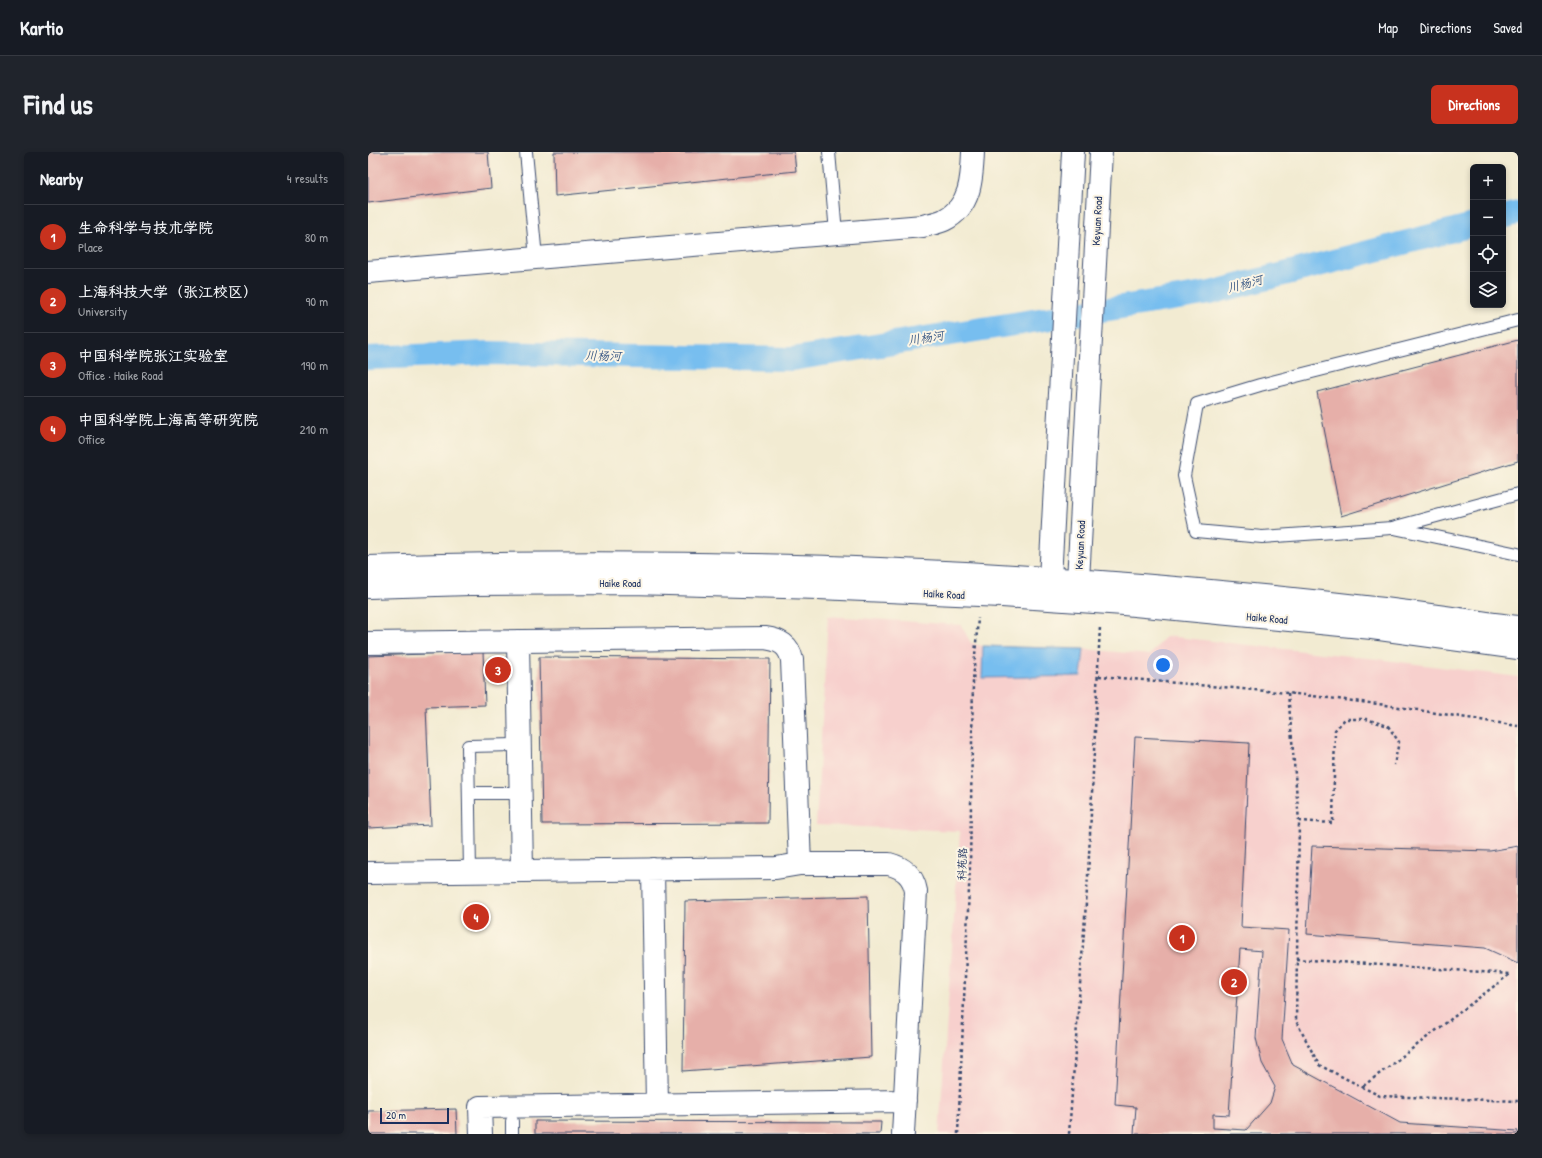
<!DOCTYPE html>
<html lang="en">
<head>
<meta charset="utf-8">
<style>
  :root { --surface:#171b24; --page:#20242c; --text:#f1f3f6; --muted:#9ea1a6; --line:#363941; --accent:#c8321e }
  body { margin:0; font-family:"Patrick Hand","LXGW WenKai TC",sans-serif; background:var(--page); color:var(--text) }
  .controls { position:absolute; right:12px; top:12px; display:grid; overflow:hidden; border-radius:6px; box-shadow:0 2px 6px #0003 }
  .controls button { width:36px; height:36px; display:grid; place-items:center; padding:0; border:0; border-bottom:1px solid var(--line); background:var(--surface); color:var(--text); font:20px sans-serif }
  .scale { position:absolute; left:12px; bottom:10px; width:69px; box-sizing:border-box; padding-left:4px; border:2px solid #1b2f5e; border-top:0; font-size:11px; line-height:14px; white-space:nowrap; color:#1b2f5e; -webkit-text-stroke:3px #fcf5e5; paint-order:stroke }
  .you { position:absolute; left:795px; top:513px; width:14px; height:14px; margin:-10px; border:3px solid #fff; border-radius:50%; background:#1a73e8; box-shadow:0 0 0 6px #1a73e833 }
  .badge { display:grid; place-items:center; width:26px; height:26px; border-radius:50%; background:var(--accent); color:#fff; font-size:13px; font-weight:700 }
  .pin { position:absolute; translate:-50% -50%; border:2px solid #fff; box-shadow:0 1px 4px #0006 }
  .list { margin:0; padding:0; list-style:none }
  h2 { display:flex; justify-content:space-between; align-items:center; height:52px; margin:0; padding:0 16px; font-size:17px }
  h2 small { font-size:13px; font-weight:400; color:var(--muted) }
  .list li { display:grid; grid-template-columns:26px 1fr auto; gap:12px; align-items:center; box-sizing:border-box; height:64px; padding:0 16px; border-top:1px solid var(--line) }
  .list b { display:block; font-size:15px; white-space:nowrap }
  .list p { margin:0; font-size:13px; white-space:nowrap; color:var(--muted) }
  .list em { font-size:13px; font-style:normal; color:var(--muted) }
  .icon { flex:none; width:22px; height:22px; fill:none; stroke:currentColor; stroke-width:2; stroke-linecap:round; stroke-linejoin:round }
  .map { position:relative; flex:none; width:1150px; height:982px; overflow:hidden; border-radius:6px }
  header { display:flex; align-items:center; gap:24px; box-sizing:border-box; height:56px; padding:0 20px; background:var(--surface); border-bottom:1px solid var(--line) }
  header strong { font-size:19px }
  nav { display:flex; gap:22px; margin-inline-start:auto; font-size:14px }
  .intro { display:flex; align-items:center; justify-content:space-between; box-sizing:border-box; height:96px; padding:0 24px }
  h1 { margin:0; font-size:28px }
  .button { padding:10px 18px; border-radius:6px; background:var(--accent); color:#fff; font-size:14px; font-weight:700 }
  main { display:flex; gap:24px; padding:0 24px }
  aside { flex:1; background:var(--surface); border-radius:6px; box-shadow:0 2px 6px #0003 }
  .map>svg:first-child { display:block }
  .built { fill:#f7d0cd }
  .water { fill:#77beef; stroke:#4976a6 }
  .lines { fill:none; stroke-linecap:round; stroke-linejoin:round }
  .canal { stroke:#77beef; stroke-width:24 }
  .building { fill:#e6afa9; fill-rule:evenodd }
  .service-casing { stroke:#3b4b6f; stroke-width:14 }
  .minor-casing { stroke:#3b4b6f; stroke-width:24 }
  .tertiary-casing { stroke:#3b4b6f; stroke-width:24 }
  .path { stroke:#3b4b6f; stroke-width:2.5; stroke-dasharray:3 3; stroke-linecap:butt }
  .service { stroke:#fff; stroke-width:12 }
  .minor { stroke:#fff; stroke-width:22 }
  .tertiary { stroke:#fff; stroke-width:22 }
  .labels { text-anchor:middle; stroke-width:4; stroke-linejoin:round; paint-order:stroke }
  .street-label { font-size:11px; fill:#1b2f5e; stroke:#fcf5e5 }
  .water-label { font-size:12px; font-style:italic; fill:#325382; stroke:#fcf5e5 }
</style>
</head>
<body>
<header>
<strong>Kartio</strong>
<nav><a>Map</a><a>Directions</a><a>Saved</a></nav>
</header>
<div class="intro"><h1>Find us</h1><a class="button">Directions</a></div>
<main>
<aside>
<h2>Nearby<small>4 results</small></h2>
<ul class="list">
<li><span class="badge">1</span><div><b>生命科学与技术学院</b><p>Place</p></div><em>80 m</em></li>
<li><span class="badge">2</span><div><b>上海科技大学（张江校区）</b><p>University</p></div><em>90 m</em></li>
<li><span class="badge">3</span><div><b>中国科学院张江实验室</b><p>Office · Haike Road</p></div><em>190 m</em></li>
<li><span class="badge">4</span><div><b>中国科学院上海高等研究院</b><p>Office</p></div><em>210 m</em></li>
</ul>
</aside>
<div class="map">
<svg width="1150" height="982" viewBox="0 0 1150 982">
  <rect width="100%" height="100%" fill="#fcf5e5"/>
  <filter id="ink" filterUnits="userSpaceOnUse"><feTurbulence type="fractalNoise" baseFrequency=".025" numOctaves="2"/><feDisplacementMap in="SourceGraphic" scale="8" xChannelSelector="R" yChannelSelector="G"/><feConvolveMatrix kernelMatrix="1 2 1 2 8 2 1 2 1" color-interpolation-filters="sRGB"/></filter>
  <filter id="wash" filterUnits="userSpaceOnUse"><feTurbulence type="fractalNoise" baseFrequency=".012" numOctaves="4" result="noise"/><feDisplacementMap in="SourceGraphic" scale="16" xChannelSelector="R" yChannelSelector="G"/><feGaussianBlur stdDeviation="0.9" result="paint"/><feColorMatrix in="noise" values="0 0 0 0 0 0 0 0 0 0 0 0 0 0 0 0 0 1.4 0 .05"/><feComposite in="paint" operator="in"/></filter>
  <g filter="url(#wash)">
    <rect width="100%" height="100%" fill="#f2ebd2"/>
    <path class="built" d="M460,464L593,473L603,491L615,494L716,497L782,503L798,484L1009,507L1150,525V982H571L592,679L448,673Z"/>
    <path class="water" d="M615,494L716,497L713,524L614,526Z"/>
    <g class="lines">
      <path class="canal" d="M1135,65L1150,61
        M0,206L120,201L424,207L842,141L1105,73"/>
    </g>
    <g id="blocks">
      <path class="building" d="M0,0H120L123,36L0,51Z
        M186,0H426L428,19L187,44Z
        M1150,188V309L973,364L949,240Z
        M115,500L117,553L58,555L63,673L0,676V504Z
        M171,505L402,507L400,671L174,672Z
        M767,585L881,591L873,775L921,778L914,887L925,913L1032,971L1150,979V982H766L768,955L747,953ZM872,797L894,799L888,886L894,911L907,935L902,951L878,978L845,976V962L861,963Z
        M944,694L1122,699L1150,694V811L1117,796L939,782Z
        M500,744L503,905L315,919L317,749Z
        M88,957L89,982H0V959Z
        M167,969L513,970L512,982H167Z"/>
    </g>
  </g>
  <g filter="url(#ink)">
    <use href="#blocks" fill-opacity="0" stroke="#3b4b6f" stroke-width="1"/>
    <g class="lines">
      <defs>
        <path id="service" d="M158,0L168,106
          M461,0L468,81
          M1150,168L892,233L829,252L816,324L828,379L894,385L1024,376L1150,342
          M1026,376L1150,402
          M101,641H152
          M102,720L100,594L152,593
          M144,969V982"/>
        <path id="minor" d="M0,120L555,74C562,72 570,71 576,68C603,55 604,26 605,0
          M150,489L154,719
          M0,491L397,486C412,488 421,493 424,508L432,712
          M285,717L289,953
          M0,721L408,716L432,712H521C536,716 545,723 548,739L535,982
          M113,982L112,955L537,949"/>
        <path id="tertiary" d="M0,415C335,404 673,417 1006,456C1054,461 1102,469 1150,475
          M0,435L102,432L264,431L450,436L634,444L756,452L1004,476L1150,496
          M690,440L682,427L705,0
          M701,441L710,429L733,0"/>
      </defs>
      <use href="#service" class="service-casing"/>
      <use href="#minor" class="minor-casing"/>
      <use href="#tertiary" class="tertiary-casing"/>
      <path class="path" d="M731,524L920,541L1018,553L1150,574
        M920,541L931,669L928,869L951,913L1012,944L1150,949
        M931,669L965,671L967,578L977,567H998L1020,574L1031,590L1026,613
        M928,807L1142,822L994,935
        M590,982L602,714L605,529L610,466
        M701,982L720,724L732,474"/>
      <use href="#service" class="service"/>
      <use href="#minor" class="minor"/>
      <use href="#tertiary" class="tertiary"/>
    </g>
  </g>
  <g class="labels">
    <g class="street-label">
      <text transform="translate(729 69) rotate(-87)" y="4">Keyuan Road</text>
      <text transform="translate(712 393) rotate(-87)" y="4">Keyuan Road</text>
      <text x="252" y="435">Haike Road</text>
      <text transform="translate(576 442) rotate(3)" y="4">Haike Road</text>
      <text transform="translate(899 466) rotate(5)" y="4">Haike Road</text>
      <text transform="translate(594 712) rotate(-88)" y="4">科苑路</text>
    </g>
    <g class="water-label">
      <text transform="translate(877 132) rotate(-15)" y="4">川杨河</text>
      <text transform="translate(558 186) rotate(-9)" y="4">川杨河</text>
      <text transform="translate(235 204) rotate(1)" y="4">川杨河</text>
    </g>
  </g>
</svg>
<div class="controls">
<button>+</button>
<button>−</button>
<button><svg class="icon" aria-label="locate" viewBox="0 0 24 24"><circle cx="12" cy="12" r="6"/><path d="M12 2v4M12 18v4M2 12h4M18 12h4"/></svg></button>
<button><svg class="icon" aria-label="layers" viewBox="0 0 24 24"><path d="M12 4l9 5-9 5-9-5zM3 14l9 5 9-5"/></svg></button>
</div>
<div class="scale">20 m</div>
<div class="you"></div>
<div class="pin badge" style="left:814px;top:786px">1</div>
<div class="pin badge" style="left:866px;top:830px">2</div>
<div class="pin badge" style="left:130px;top:518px">3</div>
<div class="pin badge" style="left:108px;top:765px">4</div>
</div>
</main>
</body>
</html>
